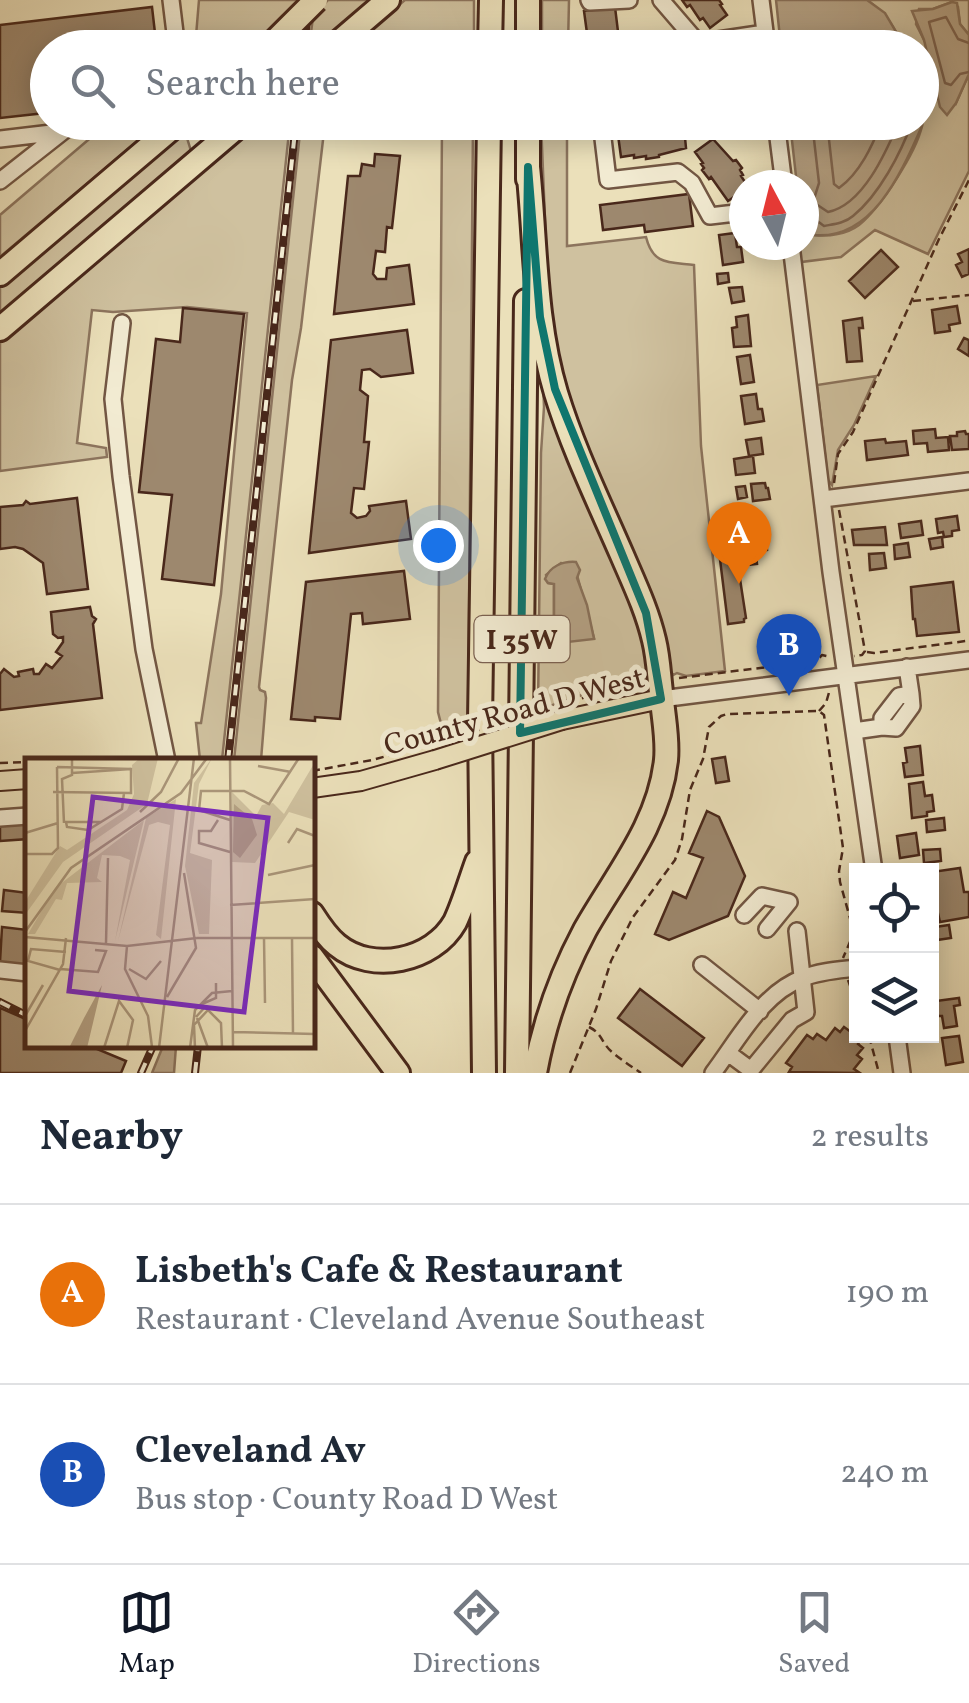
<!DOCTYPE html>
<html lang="en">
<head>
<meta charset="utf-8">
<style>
  :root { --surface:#fff; --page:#f2f2f3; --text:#1f2937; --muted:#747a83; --line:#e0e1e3; --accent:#111827 }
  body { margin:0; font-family:Vollkorn,serif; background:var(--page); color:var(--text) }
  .controls { position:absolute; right:30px; bottom:30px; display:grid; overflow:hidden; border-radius:0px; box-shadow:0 5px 25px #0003 }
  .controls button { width:90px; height:90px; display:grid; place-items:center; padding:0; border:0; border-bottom:2px solid var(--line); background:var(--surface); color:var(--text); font:50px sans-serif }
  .compass { position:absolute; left:729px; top:170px; width:90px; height:90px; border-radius:50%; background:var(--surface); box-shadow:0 5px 25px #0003; rotate:353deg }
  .you { position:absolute; left:438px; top:545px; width:35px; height:35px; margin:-25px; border:8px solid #fff; border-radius:50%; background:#1a73e8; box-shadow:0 0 0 15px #1a73e833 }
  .badge { display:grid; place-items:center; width:65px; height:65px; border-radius:50%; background:var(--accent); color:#fff; font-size:32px; font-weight:700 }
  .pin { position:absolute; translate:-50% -82px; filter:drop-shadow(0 2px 5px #0008) }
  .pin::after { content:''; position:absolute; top:52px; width:35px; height:30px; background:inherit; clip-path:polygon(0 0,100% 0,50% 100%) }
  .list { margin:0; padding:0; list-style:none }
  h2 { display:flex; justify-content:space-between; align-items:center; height:130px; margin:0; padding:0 40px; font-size:42px }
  h2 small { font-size:32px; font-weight:400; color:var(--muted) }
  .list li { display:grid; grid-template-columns:65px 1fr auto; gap:30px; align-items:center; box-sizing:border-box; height:180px; padding:0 40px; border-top:2px solid var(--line) }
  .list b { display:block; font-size:38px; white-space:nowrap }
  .list p { margin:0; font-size:32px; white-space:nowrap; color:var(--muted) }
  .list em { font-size:32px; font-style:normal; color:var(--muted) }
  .icon { flex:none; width:55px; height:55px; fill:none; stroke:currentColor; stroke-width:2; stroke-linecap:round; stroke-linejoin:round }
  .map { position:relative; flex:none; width:969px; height:1073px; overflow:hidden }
  .search { position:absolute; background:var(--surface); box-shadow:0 5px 25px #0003; left:30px; right:30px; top:30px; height:110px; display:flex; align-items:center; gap:25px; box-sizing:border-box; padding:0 35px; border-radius:55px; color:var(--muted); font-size:38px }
  .sheet { height:490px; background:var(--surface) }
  nav { display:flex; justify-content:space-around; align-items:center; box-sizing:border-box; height:140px; border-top:2px solid var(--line); background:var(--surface); font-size:28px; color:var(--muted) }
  nav a { display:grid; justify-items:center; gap:5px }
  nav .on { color:var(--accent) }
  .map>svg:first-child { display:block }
  .green { fill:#cfc19f; stroke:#8c745d; stroke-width:2.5; fill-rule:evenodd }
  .water { fill:#b4a184; stroke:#89715a; stroke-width:2.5 }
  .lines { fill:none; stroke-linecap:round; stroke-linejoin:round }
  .shore { stroke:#7e6450; stroke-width:2.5 }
  .building { fill:#9d886e; stroke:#49281b; stroke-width:2.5 }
  .minor-casing { stroke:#725643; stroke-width:20 }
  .major-casing { stroke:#49281b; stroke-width:22 }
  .highway-casing { stroke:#49281b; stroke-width:28 }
  .path { stroke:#49281b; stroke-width:2.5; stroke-dasharray:8 5; stroke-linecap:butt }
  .minor { stroke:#f2ebd2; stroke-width:15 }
  .major { stroke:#ebe0ba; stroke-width:18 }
  .highway { stroke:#ebe0ba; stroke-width:22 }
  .rail-casing { stroke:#49281b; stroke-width:8 }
  .rail { stroke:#f2ebd2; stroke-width:4; stroke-dasharray:11; stroke-linecap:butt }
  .major-bridge-casing { stroke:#49281b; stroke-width:22; stroke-linecap:butt }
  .highway-bridge-casing { stroke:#49281b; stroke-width:28; stroke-linecap:butt }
  .path-bridge { stroke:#49281b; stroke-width:2.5; stroke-dasharray:8 5; stroke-linecap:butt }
  .major-bridge { stroke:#ebe0ba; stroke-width:18 }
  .highway-bridge { stroke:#ebe0ba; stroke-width:22 }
  .marked { fill:none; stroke:#0f766e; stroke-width:8; stroke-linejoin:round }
  .labels { text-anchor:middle; stroke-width:10; stroke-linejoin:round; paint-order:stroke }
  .shield { fill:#f2ebd2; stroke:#7c6252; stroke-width:2.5 }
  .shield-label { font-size:28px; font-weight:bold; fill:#49281b }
  .street-label { font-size:30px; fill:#49281b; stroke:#f2ebd2 }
  .inset-road { fill:none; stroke:#aa967a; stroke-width:2.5 }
  .view { fill:#7b2cbf; fill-opacity:0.15; stroke:#7b2cbf; stroke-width:5 }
  .inset-edge { fill:none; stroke:#49281b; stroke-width:5 }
</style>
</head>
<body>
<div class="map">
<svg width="969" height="1073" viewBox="0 0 969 1073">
  <rect width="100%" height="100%" fill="#ebe0ba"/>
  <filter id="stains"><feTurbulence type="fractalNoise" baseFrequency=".002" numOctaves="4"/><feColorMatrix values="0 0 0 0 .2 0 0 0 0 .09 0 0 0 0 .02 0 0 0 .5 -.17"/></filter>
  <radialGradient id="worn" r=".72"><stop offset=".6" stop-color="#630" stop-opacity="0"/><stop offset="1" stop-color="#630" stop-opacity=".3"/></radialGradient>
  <path class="green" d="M199,0H300L274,30L252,47L195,48Z
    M328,0H375L318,47L309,48L313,17Z
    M405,0H474V47L347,48Z
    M542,0H569L568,47H542Z
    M867,0H969V35L960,24L958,7L952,2L933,9H919L916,24L956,103L969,74V171L928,254L875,230L841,257L801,262L799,245H804V218L814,235C829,237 847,234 859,225C880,208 916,153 922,126C926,108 922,68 922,48L902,47C895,26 885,13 867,0Z
    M108,123H159L0,257V215Z
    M255,123H290L222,760H200L196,723H201L221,594L247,313L187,307L113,312L92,310L77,443L106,448L107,457L0,471V343C82,266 174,200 255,123Z
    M301,123H325L301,328L292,380L259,687L260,690L265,692L266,698L261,760H234Z
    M442,123H473L468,731L445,739L438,712Z
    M541,123H567V246L646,237C653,265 668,262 694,265L701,446L725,671L686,676L677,673L673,675L668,667L589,458L562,378L549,315Z
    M181,136L187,138L191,151L190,155L0,315V285Z
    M542,356L623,577L655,677L591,692L538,710L541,453L544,407ZM561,563L577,575L594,638L554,631V584L548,583L546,575Z
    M876,376L854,425L838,450L832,485L828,480L817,385Z"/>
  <path class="water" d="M776,0H867L885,13L898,35L902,47H781Z
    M952,2L957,3L960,24L969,35V74L956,103L947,115L940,107L924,40L912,11L933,9Z
    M922,122V126C902,171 873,241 813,235L804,218V185H797L790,123Z
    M576,562L580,570L577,578L587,605L594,639L559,643L554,631V584L548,583L545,579C550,566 563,561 576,562Z
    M163,1046H176L174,1073H152Z"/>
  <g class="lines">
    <path class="shore" d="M969,43L958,39L946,17L929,22L945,83L951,85L960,74L969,72
      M812,122L819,183L813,202L828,212C863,205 886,152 899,122
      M827,122L834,184L839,188C860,173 872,146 882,122
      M804,216L812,217L824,226C834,224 845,223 853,216C879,195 901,153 912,122"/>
  </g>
  <path class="building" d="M682,0H719L722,4L720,5L727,15L710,28L703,18L700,20L690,5L687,7Z
    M152,7L155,33L135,35L128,48H48V109L45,113L0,118V25Z
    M615,7L620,48H589L584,11Z
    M659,124V127L671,125L672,128L684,127L686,148L659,155V157L646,159V156L634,158V155L621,157L618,135L631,133V130L647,128L646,125Z
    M713,139L733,161L736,160L742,168L740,170L743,175L741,176L747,185H744V190L728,201L711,177L709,179L702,170L704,168L701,164L703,163L695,152Z
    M375,154L400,156L392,228L387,227L385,252L376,251L373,274L377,279H386L387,268L409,265L414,304L334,314L348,176H360L362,164L374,166Z
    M689,194L693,226L645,232L644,225L603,230L600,205Z
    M735,233L737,247H741L743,262L723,265L719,235Z
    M969,249V274L962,277L956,265L962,262L958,254Z
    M881,250L898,267L865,298L849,281Z
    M728,273L729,282L718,284L717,274Z
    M742,287L744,301L732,303L729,288Z
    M957,306L960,323L949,325L950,331L935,333L932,310Z
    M183,308L244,314L214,585L162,579L172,495L139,492L156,339L180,342Z
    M748,315L751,346L734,347L732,328L737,327L736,317Z
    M862,318L863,328H859L862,361L847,362L843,321Z
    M407,330L413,373L381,377L370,369L362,370L360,390L368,396L364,442H369L364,489L354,488L351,513L357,518L366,516L370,511L369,506L406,501L411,539L309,553L331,340Z
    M964,338L969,340V356L958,349Z
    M750,355L754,382L741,384L737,357Z
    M756,394L758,409H762L764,421L745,424L741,396Z
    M935,429L936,438L948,437L949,450L928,452L927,443L914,444L913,431Z
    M965,431L966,434H969V449L952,450L950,436H957V432Z
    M761,438L763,454L749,456L746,440Z
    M885,439L886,443L906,441L908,455L867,460L865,441Z
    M753,456L755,473L736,475L734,459Z
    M765,483L766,488H768L770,499L753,501L751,484Z
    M745,486L747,497L738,499L736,487Z
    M77,498L88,589L47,594L43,563L23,549L15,547L0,549V507L23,505L26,501L30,504Z
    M957,516L959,530L952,531V536L944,537L943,532L938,533L936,519Z
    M921,521L923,535L901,538L899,524Z
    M885,527L887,545H854L852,530Z
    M765,529L767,550L760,551L756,555L757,564L738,566L746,618L744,619V622L728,624L717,535Z
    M942,537L943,547L931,549L929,539Z
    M908,543L910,557L895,559L894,545Z
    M884,553L886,568L870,570L869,554Z
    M404,571L410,619L363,624L362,613L351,614L340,719L315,717V721L291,719L306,582Z
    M953,582L959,632L917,636L915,619H913L911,587Z
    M90,607L92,616L96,619L93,624L102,698L0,710V674L4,669L14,677L19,676L18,672L33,669L34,674H39L46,664L52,668L62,656L56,652L63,642V637L58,638L53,634L51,612Z
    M920,746L923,775L905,777L903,763L907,762L905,748Z
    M725,757L729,781L716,783L712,759Z
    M923,782L925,796L932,795L934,811L927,812V816L912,818L909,784Z
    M707,811L719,817L745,876L728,916L669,940L655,934L673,892L686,898L703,858L689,853Z
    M944,818L945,830L927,832L926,820Z
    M28,823V839L0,841V824Z
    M916,833L919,855L900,858L897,836Z
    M940,849L941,861L924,863L923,850Z
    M960,868L964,892H969V917L940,922L937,909L932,910V872Z
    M4,890L28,893V913L2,911Z
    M949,925L951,938L937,940L935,927Z
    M2,927L28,930V965L0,962Z
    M640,989L704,1038L682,1066L618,1018Z
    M959,998L960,1005L954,1006L957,1026L944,1028L942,1016H938L936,1001Z
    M0,1008L28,1020V1046H90L126,1061L121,1073H0Z
    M844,1027L861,1039L858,1044L863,1048L857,1055L862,1059L854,1069L860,1073L789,1072L792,1067L786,1063L807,1035L813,1039L817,1034L826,1040L835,1028L840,1032Z
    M959,1036L963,1062L946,1065L942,1038Z"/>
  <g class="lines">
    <defs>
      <path id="minor" d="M589,0L590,2L629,0
        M661,0L698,43L765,33
        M761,0L767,48
        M165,48L175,33L171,0
        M601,122L608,180L678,172L692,183L710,216L744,212
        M776,122L784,185
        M0,139L60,132
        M0,181L75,122
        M791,245L831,572L874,871
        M122,323L113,399L121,476L144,649L167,761
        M823,499L969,481
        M661,699L969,660
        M882,727L896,728L912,706L911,694
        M854,731L882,727V718L899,696L911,694L907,667
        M0,818L28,816
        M744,915L762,896L789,902L767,929
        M702,965L760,1011
        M0,970L28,973
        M897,1036L902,1073
        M728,1053L751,1070L792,1020L806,1012L797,931
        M713,1073C738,1040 762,993 803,978C820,971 839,970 856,968"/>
      <path id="major" d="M562,720L661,699
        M0,781L28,779
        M312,788L361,781L435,760"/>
      <path id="highway" d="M528,0V48
        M332,48L388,0
        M490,48L491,0
        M528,167C536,243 534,320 556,393C573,449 599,502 622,555C634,583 647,610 654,640C659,660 659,680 662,700C664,721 668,740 666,760C659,825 616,875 585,930C561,975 544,1023 535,1073
        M528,179V122
        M0,274L179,122
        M0,329L243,122
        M312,914C319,925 327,937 337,945C372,974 433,961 455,922C464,903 470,881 477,862
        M312,957L398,1073
        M484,1073L480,722L489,122
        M517,1073L526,301"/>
    </defs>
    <use href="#minor" class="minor-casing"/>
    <use href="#major" class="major-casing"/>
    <use href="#highway" class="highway-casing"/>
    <path class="path" d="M913,301L969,295
      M834,483L838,454L853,432L939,239L969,180
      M839,510L865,651L862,655L854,656
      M867,652L874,653L966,641
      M679,678L816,661L822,655L831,657
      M557,706L616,688L641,684
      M819,711L826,703L830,689
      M0,763L28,762
      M312,771L372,760L447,740
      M848,980L856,1002
      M589,1027C602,1033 602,1044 612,1052C621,1060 631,1066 641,1073
      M869,1036L879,1073
      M570,1073L596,1009L611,961L633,917L675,860L682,839L690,790L703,759L709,727L721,716L727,714L819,711L824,715L843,848L839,871L840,882L853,929V935L843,958"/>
    <use href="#minor" class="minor"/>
    <use href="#major" class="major"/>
    <use href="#highway" class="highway"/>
    <defs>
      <path id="rail" d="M304,48L309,0
        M228,761L296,122
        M0,1002L28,1016
        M141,1073L153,1046
        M195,1073L198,1046"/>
    </defs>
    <use href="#rail" class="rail-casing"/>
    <use href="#rail" class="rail"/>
    <defs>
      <path id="major-bridge" d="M435,760L562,720"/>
      <path id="highway-bridge" d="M270,46L316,0"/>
    </defs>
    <use href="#major-bridge" class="major-bridge-casing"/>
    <use href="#highway-bridge" class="highway-bridge-casing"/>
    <path class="path-bridge" d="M447,740L507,721"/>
    <use href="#major-bridge" class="major-bridge"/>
    <use href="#highway-bridge" class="highway-bridge"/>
  </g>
  <path class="marked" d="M528,167L540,317L555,389L646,613L661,699L520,733Z"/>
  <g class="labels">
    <rect class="shield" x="474.5" y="616" width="95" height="46" rx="8"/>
    <g class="shield-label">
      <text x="522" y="649">I 35W</text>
    </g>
    <g class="street-label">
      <text transform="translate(514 711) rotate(-15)" y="10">County Road D West</text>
    </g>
  </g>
  <g transform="translate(25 758)">
    <rect width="290" height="290" fill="#ebe0ba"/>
    <path d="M115,0H133L122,46L38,104L0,157V144L35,88L42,92L102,52L109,36L107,7ZM187,0L174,26L165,95L187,102L184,176H174L160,108L169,25ZM290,4V62L264,54L230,105L207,104V34L231,58L237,47L248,45L259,56ZM151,41L136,181L131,177L145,67L133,64L124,67L93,183L121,60ZM119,62L90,183L105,102L95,98L77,97L72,120L77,124L42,125L37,142L31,141L10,176H3L30,130Z" fill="#cfc19f"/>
    <path d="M209,46L227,61L232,77L215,100L208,94ZM77,227L62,290H44L59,260Z" fill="#b4a184"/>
    <path class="inset-road" d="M205,0L208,290M233,8L266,14M32,9L106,11M28,34L106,35V11L47,15M115,54L136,34L154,0M193,62L186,73H174V85L205,94M205,62L174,52L176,33H219L244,46L274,0M76,64H41L42,69L63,72L76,64L97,51L99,35M39,65L37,21L47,17V0M0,75L33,65M263,85L272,71L290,78M0,96H27L33,90L32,9M243,117L290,107M205,147L290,141M0,174L46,110L156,35L182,0M0,179L102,188L172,180M172,180H290M239,180L240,245M267,180L268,277M81,185L83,100M102,188L100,211L123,258L127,289M35,211L73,214L81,193L70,192M104,211L121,221L136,203M35,212L3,203L6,191L41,194M142,239L171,190L159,115M177,246L191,240V225M0,258L18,227M171,259L180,249L196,265L197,290M172,260L183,290M0,273L38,206L41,180M207,274L290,276M79,290L94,243L108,262L102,290M134,290L169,0M165,290L170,252L187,235L207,233M170,290L169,267L183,252"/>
    <path class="view" d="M68,39L243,60L219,254L44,233Z"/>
    <rect width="290" height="290" class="inset-edge"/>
  </g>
  <rect width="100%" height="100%" filter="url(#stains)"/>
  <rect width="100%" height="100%" fill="url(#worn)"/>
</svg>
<div class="controls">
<button><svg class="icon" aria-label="locate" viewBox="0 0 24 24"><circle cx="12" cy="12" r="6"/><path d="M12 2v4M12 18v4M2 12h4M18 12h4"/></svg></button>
<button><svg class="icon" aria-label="layers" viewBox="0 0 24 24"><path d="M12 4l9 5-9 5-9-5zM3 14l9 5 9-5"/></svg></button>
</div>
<svg class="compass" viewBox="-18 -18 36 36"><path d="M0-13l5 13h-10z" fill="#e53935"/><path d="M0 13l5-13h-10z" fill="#747a83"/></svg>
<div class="you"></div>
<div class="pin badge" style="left:739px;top:584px;background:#e8710a">A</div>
<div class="pin badge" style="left:789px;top:696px;background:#1a4fb4">B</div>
<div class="search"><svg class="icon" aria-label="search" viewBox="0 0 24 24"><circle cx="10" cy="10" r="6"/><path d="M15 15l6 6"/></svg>Search here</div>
</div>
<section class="sheet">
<h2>Nearby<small>2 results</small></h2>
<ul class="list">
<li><span class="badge" style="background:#e8710a">A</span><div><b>Lisbeth's Cafe &amp; Restaurant</b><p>Restaurant · Cleveland Avenue Southeast</p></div><em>190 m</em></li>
<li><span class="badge" style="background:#1a4fb4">B</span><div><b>Cleveland Av</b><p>Bus stop · County Road D West</p></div><em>240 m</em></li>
</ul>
</section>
<nav>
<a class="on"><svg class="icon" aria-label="map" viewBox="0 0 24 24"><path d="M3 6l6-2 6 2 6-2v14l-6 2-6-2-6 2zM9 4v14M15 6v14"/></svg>Map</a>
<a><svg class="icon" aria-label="directions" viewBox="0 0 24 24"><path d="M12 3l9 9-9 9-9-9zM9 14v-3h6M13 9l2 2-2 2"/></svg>Directions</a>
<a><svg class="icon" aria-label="saved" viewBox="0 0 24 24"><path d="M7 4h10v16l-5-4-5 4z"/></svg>Saved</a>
</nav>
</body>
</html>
